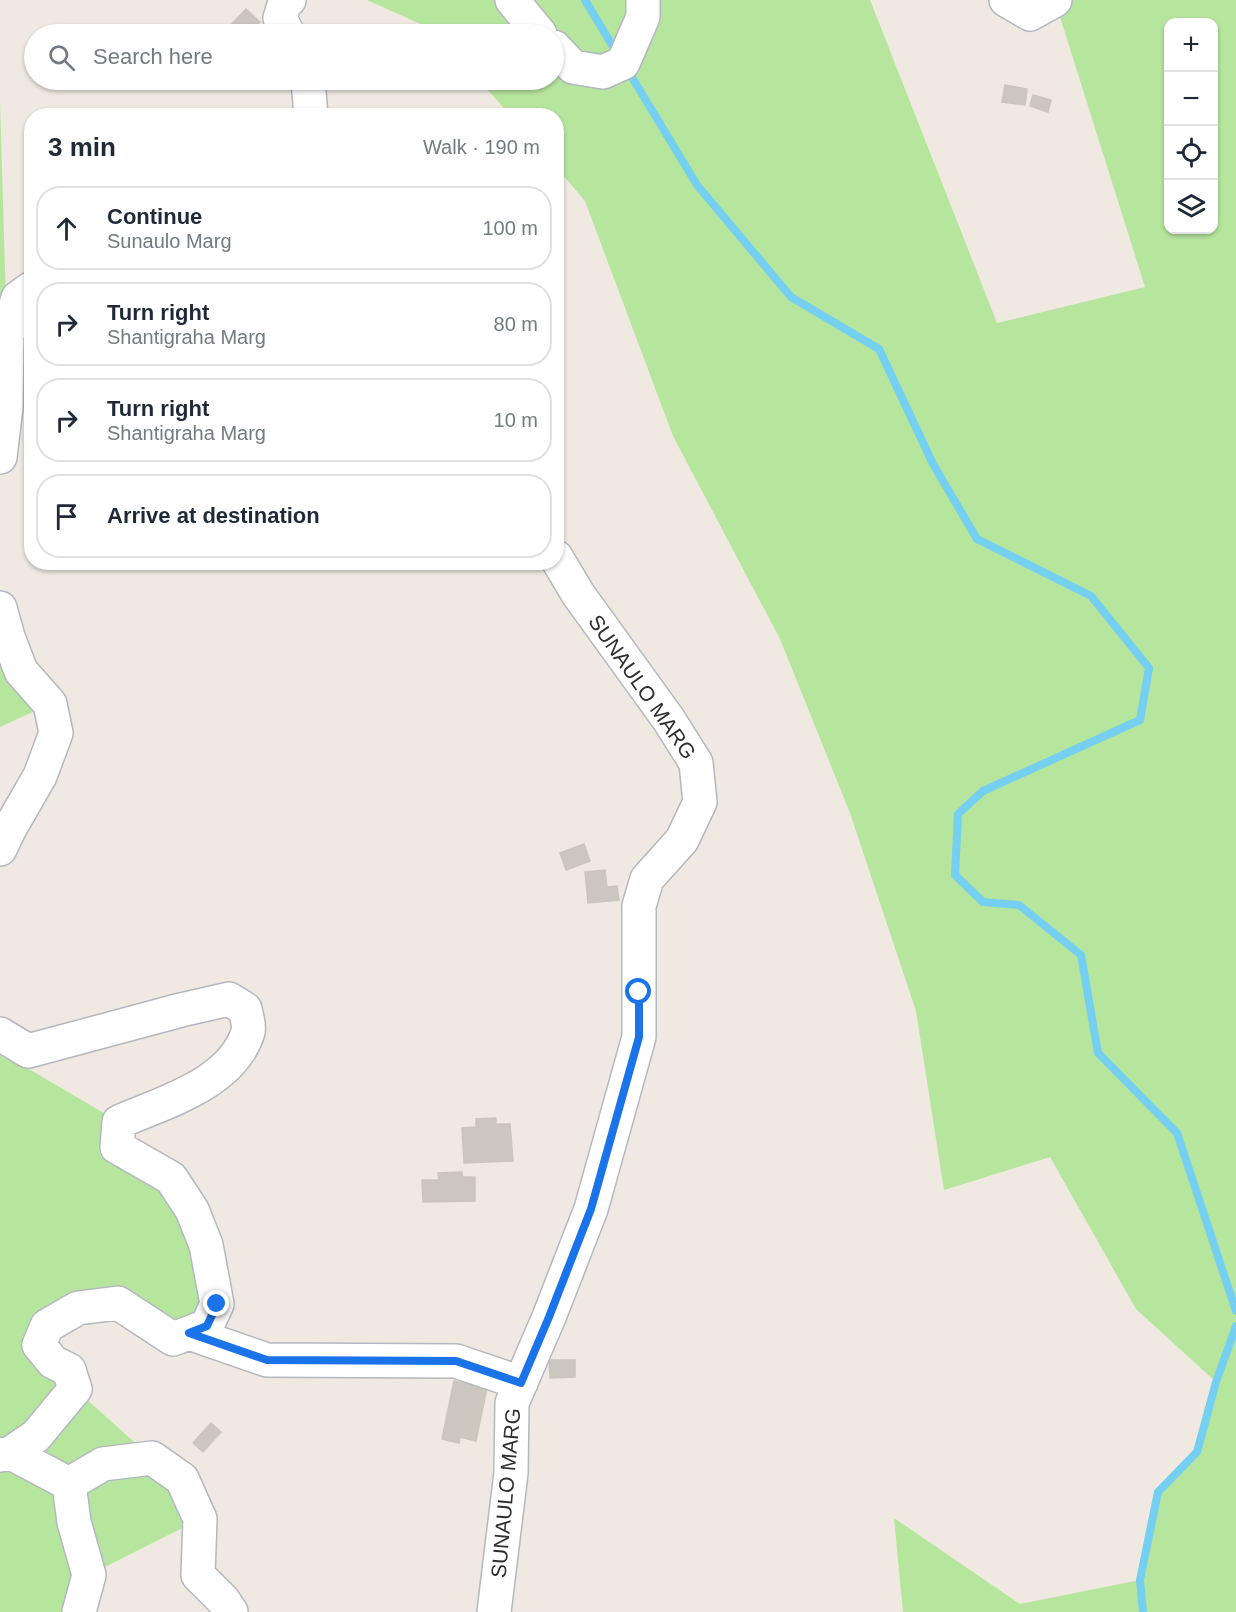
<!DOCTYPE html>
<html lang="en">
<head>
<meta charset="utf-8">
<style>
  :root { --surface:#fff; --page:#f2f2f3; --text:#1f2937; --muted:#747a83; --line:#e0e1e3 }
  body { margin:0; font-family:Helvetica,sans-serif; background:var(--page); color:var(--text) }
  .controls { position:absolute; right:18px; top:18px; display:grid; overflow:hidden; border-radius:12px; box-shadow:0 2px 4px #0004 }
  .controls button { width:54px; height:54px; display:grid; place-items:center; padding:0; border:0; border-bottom:2px solid var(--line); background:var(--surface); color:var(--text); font:30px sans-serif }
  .stop { position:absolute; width:18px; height:18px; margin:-14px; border:4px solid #1a73e8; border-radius:50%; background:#fff }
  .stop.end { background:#1a73e8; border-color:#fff; box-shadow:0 2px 6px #0008 }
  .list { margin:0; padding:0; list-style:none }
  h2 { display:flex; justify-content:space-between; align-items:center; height:78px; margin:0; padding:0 24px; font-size:26px }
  h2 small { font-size:20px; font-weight:400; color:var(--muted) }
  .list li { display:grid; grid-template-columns:39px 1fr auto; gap:18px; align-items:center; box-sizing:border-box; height:84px; margin:0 12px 12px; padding:0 12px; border:2px solid var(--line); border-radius:24px }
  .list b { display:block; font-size:22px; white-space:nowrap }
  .list p { margin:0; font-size:20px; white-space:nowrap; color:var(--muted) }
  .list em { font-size:20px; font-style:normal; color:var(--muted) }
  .icon { flex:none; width:33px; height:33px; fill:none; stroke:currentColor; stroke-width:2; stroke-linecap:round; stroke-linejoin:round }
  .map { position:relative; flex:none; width:1236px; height:1612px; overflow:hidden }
  .search { position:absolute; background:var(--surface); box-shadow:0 2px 4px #0004; left:24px; top:24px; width:540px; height:66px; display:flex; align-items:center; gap:15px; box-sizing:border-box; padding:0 21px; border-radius:33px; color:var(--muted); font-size:22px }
  .panel { position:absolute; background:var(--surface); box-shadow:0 2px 4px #0004; left:24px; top:108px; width:540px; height:462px; border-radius:24px }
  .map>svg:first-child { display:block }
  .green { fill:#b6e59e; fill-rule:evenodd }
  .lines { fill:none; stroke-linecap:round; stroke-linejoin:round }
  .stream { stroke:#75cff0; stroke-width:8 }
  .building { fill:#cbc7bf; stroke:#cbc5ba; stroke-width:1.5 }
  .minor-casing { stroke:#b4b7c1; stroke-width:36 }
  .minor { stroke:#fff; stroke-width:33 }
  .route { stroke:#1a73e8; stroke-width:8 }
  .labels { text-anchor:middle; stroke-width:5; stroke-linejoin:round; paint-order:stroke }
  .street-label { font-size:21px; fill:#2e2e2e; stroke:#fff }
</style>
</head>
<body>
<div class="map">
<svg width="1236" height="1612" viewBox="0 0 1236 1612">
  <rect width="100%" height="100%" fill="#efe9e1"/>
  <path class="green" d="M367,0H870L997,323L1145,287L1055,1L1029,0H1236V1612H903L894,1518L1020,1604L1140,1580L1158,1492L1197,1452L1216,1382L1136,1309L1050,1157L944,1190L916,1011L850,813L780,639L673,436L585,201L557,168L556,116L510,115L479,80H554V34H439L436,31ZM1168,22H1214V230H1168Z
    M0,102L7,336L0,457Z
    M0,608L50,704L0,727Z
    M0,1052L119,1122L171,1178L217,1304L173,1339L118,1303L47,1326L75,1389L152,1458L200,1519L89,1575L79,1612H0Z"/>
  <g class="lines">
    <path class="stream" d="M585,0L618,55
      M627,69L697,185L791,297L879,349L933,464L977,539L1091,596L1149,668L1140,720L983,791L958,814L955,875L983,902L1019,905L1081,955L1098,1053L1177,1133L1236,1311
      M1143,1612L1140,1580L1158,1492L1197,1452L1216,1382L1236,1326"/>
  </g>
  <path class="building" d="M246,9L260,22L248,34H235L228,28Z
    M1005,85L1027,89L1025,105L1002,102Z
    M1033,95L1051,100L1048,112L1030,106Z
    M584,844L590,861L566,870L560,853Z
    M605,870L607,887L617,886L619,900L588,903L585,872Z
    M496,1118V1124H510L513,1161L464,1163L462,1128L476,1127V1119Z
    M462,1172V1177H475V1201L423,1202L422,1180H439L438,1173Z
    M549,1360H575V1377L550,1378Z
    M454,1381L487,1388L476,1441L460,1437L459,1443L442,1439Z
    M211,1423L221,1432L203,1452L193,1443Z"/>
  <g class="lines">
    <defs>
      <path id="minor" d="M512,0L540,34
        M1006,0L1030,14L1055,0
        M288,34L280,18L285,2L289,0
        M554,47L573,67L603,72L623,63L643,17V0
        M308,80L311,116
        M0,457L6,407L7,336L18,298L32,288
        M0,608L8,637L21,671L50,704L56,733L40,776L10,828L0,849
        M0,1034L28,1051L181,1010L229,999L245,1009C246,1016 250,1025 248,1032C232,1084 164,1102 119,1122L117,1147L171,1178L192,1210L206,1245L217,1304L207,1326L173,1339L118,1303L78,1308L47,1326L39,1345L53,1362L69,1370L75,1389L36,1436L11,1453
        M189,1333L267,1360L456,1361L521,1383
        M0,1455L11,1453L69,1484
        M69,1484L103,1464L152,1458L182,1479L200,1519L198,1575L223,1600L231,1612
        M69,1484L74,1522L89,1575L79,1612
        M494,1612L511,1473L512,1403L549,1317L591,1209L639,1037V906L647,879L682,840L700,802L696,763L669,720L578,594L556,557"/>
    </defs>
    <use href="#minor" class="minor-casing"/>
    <use href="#minor" class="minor"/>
  </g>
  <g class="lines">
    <path class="route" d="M217,1304L207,1326L189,1333L267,1360L456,1361L521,1383L549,1317L591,1209L639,1037V992"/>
  </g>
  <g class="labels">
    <g class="street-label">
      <text transform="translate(642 687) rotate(55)" y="7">SUNAULO MARG</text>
      <text transform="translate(506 1493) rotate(-85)" y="7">SUNAULO MARG</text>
    </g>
  </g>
</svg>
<div class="controls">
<button>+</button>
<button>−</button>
<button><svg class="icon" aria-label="locate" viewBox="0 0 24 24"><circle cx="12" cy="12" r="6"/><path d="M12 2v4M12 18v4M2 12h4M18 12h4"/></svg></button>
<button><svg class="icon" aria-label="layers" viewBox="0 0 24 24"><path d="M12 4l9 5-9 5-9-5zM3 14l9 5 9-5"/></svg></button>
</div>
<div class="stop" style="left:639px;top:992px"></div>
<div class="stop end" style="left:217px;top:1304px"></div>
<div class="search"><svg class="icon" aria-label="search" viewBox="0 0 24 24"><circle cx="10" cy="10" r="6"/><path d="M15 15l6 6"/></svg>Search here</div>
<section class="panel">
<h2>3 min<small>Walk · 190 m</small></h2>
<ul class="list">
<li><svg class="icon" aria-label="ahead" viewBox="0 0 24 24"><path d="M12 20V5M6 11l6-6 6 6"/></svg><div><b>Continue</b><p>Sunaulo Marg</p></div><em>100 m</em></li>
<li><svg class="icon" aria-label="right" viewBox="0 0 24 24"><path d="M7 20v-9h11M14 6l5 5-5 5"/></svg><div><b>Turn right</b><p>Shantigraha Marg</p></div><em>80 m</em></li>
<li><svg class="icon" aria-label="right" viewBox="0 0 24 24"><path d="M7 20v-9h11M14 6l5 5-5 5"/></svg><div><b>Turn right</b><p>Shantigraha Marg</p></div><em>10 m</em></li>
<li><svg class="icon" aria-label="arrive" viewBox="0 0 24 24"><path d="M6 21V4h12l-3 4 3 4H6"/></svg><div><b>Arrive at destination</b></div></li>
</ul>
</section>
</div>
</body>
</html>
